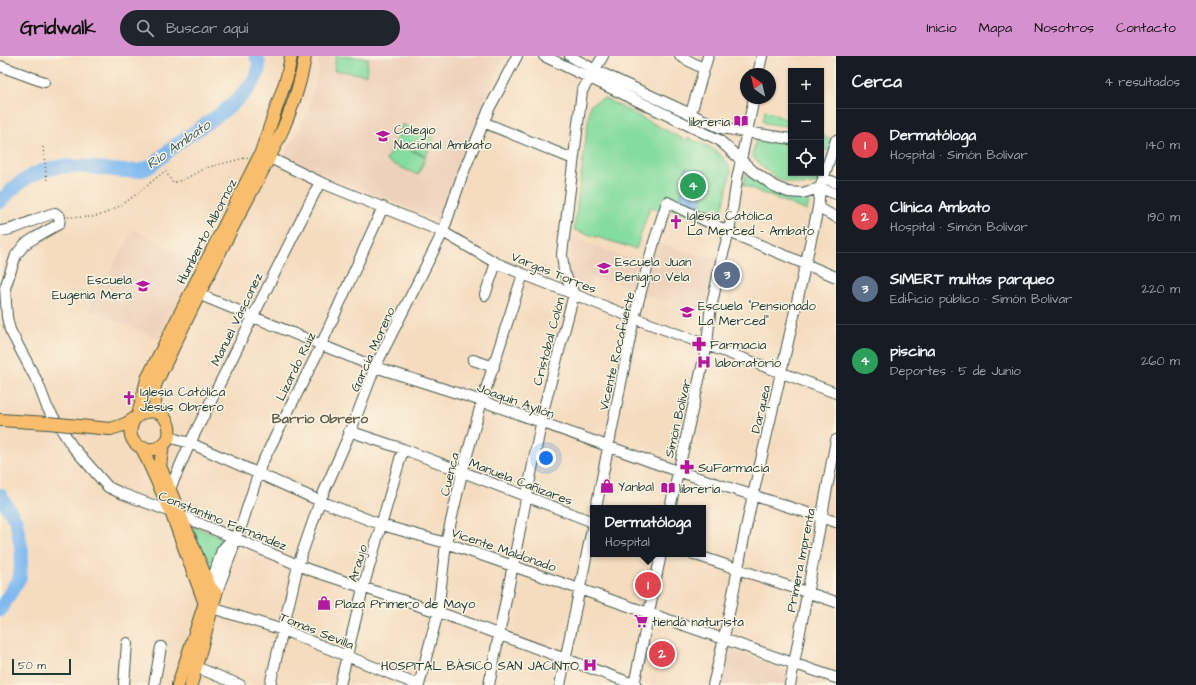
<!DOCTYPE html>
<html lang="es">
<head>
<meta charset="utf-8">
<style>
  :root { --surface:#171b24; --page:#20242c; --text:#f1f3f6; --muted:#9ea1a6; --line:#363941; --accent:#d690ce }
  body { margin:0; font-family:"Architects Daughter",sans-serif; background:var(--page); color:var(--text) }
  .controls { position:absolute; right:12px; top:12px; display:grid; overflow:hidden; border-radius:0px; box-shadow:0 1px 3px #0004 }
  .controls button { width:36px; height:36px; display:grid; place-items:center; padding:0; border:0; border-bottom:1px solid var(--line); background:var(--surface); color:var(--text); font:20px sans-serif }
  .compass { position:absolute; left:740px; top:12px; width:36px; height:36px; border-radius:50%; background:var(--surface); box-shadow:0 1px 3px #0004; rotate:326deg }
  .scale { position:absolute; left:12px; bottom:10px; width:59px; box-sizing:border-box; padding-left:4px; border:2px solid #1f3d34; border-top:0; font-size:11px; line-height:14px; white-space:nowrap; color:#1f3d34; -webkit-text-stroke:3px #fcf5e5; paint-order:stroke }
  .you { position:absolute; left:546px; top:402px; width:14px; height:14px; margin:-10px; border:3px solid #fff; border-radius:50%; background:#1a73e8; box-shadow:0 0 0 6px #1a73e833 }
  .badge { display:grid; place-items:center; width:26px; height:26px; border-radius:50%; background:var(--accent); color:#fff; font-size:13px; font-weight:700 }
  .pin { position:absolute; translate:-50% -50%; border:2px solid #fff; box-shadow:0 1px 4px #0006 }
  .popup { position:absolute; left:590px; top:449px; width:116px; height:52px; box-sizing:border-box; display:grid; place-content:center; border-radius:0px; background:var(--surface); filter:drop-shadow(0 1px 3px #0005); font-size:13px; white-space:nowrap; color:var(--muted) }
  .popup b { font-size:15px; color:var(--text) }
  .popup::after { content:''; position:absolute; left:50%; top:100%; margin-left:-8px; border:8px solid transparent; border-top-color:var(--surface) }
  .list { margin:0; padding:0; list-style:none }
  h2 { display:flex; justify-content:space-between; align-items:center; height:52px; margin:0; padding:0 16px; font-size:17px }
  h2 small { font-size:13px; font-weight:400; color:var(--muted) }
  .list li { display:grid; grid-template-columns:26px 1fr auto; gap:12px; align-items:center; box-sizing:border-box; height:72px; padding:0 16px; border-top:1px solid var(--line) }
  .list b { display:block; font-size:15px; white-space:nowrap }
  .list p { margin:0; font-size:13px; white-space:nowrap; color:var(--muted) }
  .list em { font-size:13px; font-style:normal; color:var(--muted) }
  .icon { flex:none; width:22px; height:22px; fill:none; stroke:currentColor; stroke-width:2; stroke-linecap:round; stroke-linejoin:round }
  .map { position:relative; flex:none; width:836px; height:629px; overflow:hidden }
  header { display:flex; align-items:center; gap:24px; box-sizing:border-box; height:56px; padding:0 20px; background:var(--accent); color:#111 }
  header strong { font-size:19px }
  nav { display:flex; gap:22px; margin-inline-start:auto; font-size:14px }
  .search { width:280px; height:36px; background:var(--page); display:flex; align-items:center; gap:10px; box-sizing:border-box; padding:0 14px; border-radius:22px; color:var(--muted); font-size:15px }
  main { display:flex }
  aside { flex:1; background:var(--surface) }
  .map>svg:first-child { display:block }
  .built { fill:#eed1bb }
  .green { fill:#85dca0; stroke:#528c6a }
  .water { fill:#7fb9f0; stroke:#4f7b92 }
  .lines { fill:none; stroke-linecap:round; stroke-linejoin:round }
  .river { stroke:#7fb9f0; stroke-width:14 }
  .minor-casing { stroke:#3f5549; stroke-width:12 }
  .major-casing { stroke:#3f5549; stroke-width:14 }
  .path { stroke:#3f5549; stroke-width:1.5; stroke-dasharray:1 3; stroke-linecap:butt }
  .minor { stroke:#fff; stroke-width:10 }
  .major { stroke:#f9be6d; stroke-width:12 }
  .major-bridge-casing { stroke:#3f5549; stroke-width:14; stroke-linecap:butt }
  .major-bridge { stroke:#f9be6d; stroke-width:12 }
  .labels { text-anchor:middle; stroke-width:3; stroke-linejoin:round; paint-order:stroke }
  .poi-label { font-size:13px; fill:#1f3d34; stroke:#fcf5e5; text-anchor:start }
  .street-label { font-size:13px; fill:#1f3d34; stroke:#fcf5e5 }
  .water-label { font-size:14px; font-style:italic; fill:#375c63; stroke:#fcf5e5 }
  .neighbourhood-label { font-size:14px; font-weight:bold; fill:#686151; stroke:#fcf5e5 }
</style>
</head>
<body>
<header>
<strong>Gridwalk</strong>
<div class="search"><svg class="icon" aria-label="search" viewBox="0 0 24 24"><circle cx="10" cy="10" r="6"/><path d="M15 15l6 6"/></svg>Buscar aquí</div>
<nav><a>Inicio</a><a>Mapa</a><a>Nosotros</a><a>Contacto</a></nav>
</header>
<main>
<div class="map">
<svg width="836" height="629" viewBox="0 0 836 629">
  <rect width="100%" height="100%" fill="#fcf5e5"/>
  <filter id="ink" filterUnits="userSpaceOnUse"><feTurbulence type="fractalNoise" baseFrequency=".025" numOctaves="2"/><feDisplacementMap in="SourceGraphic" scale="8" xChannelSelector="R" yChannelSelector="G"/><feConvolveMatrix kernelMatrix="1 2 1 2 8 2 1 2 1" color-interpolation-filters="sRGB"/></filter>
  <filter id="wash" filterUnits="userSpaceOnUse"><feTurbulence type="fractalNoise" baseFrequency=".012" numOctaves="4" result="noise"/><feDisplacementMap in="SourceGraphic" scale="16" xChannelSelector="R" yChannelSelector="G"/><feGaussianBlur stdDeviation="0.9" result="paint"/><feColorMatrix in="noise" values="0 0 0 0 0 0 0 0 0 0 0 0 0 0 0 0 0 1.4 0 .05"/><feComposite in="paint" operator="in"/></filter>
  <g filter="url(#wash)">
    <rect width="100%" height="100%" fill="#f5dcbf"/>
    <path class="built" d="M318,0H504L438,164L283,101L307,58L318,18Z
      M134,173L196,207L159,283L88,253Z
      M573,182L640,206L634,232L592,221L588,236L574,228L569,218V205Z
      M654,186L721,205L710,257L642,238Z
      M649,587L680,596L676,609L645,601Z
      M727,592L788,615L786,629H719Z
      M798,619L822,629H796Z"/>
    <path class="green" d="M336,0L368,2L366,19L334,14Z
      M604,42L687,85L688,82C707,89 723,95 731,115L721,161L708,167L667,151L665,157L650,151L636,193L574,174L590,49Z
      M765,54L791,66V71L765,67L763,65Z
      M402,68L434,82L426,100L395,86Z
      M821,79L834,85L830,95L825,94L821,89Z
      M757,80L791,81V117H821V107L824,112L818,127C790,134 770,121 752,100Z
      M394,87L426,101L418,119L386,105Z
      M746,118C765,132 784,145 809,144L807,155L743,129Z
      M192,470L228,483L212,522Z"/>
    <path class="water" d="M686,112L706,115L700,149L680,145Z"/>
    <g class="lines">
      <path class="river" d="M0,146C33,108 59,107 106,113C116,115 136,116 145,113C154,110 172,91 181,85C203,69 258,38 259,9C259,6 257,2 256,0
        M0,439L16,465L22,495L20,521L0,554"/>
    </g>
  </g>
  <g filter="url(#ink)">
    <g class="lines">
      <defs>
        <path id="minor" d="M544,0L719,84L753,115L774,130L788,136L802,137L820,132L836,138
          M570,0L595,14L721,72L791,83
          M680,0L704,13
          M0,10L44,26
          M758,18L762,0
          M691,57L708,0
          M483,66L573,103
          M262,100L270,102L320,126L443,176L496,207L523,218L634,262L836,337
          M822,117L824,122L836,127
          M818,152L836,161
          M0,175C19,174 36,161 55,157L60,161L59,168L36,181L25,188L16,199L5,232L7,261L10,274L38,327L47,351L72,390L108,431L123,438L182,460L310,514L438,556L636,629
          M193,236L375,311L482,345L677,415L836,466
          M485,239L496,207
          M473,304L494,311
          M349,375L403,393L593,466
          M168,381L190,387L320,445L382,469L446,487L513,510L836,622
          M169,435L190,387L320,126
          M596,452L634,262L654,186L667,146L729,176L836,221
          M670,452L707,289L710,257L721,205L729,176L737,123L754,42
          M693,498L836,546
          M210,531L222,494L240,474L261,409L317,298L383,151
          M216,538L233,493L234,482
          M212,552L283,574L418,629
          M196,611L240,629
          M124,629L127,587
          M154,629L161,591
          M270,629L298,509L320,445L352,372L375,311L443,176L462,120L489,53L517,0
          M340,629L363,532L403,393
          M419,629L438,556L446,487L462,417L482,345L523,218
          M489,629L545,348L574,238L564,216L562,198L582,35L603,0
          M560,629L593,468
          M634,629L661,498
          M713,629C729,566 739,502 753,439C775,343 797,248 818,152L820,132L836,84
          M790,629L836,384"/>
        <path id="major" d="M156,356L154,334L156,327C183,271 210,214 239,159C265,110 297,56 305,0
          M138,359L147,323L260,99L287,21L291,0
          M0,364L48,367
          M110,373C116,371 122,370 127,367C137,362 142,353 155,356C162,357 167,363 169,371C175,405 114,398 135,362
          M163,389L160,410L210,531L216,538L191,629
          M142,392L171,456L205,548
          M178,629L207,540"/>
      </defs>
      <use href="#minor" class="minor-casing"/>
      <use href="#major" class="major-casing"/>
      <path class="path" d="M43,91L47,125
        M68,161C77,161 89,162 97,160C123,153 144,131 165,115L173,127L185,123L205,112L249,101"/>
      <use href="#minor" class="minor"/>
      <use href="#major" class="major"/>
      <defs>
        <path id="major-bridge" d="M48,367L110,373"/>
      </defs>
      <use href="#major-bridge" class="major-bridge-casing"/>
      <use href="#major-bridge" class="major-bridge"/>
    </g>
  </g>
  <defs>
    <symbol id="library-bare" viewBox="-9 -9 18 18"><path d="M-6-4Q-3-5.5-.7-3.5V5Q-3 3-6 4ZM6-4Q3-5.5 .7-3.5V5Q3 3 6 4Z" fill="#b5179e" stroke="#fcf5e5" stroke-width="2.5" paint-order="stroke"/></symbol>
    <symbol id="school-bare" viewBox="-9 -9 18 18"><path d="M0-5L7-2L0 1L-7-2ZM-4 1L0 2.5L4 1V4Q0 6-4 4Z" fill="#b5179e" stroke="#fcf5e5" stroke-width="2.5" paint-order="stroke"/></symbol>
    <symbol id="church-bare" viewBox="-9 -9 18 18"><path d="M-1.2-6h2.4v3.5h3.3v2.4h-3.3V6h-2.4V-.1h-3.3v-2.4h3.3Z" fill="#b5179e" stroke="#fcf5e5" stroke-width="2.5" paint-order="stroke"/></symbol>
    <symbol id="pharmacy-bare" viewBox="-9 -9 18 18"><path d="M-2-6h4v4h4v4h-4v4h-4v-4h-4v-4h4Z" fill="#b5179e" stroke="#fcf5e5" stroke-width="2.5" paint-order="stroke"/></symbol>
    <symbol id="hospital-bare" viewBox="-9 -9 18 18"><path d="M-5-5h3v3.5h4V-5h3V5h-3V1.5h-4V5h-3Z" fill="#b5179e" stroke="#fcf5e5" stroke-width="2.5" paint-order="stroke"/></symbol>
    <symbol id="shop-bare" viewBox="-9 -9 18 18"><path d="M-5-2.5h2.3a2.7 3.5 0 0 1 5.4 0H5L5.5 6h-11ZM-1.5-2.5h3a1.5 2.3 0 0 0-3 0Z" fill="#b5179e" stroke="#fcf5e5" stroke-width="2.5" paint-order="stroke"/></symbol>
    <symbol id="supermarket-bare" viewBox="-9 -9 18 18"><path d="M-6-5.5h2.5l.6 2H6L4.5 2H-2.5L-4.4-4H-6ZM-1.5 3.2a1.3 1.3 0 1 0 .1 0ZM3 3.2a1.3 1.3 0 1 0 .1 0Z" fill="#b5179e" stroke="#fcf5e5" stroke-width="2.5" paint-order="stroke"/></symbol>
  </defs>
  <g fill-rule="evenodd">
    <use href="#library-bare" x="731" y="55" width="20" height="20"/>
    <use href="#school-bare" x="373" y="70" width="20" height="20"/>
    <use href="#church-bare" x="666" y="156" width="20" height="20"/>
    <use href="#school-bare" x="594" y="202" width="20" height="20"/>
    <use href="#school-bare" x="133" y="220" width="20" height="20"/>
    <use href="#school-bare" x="677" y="246" width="20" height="20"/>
    <use href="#pharmacy-bare" x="689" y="278" width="20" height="20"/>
    <use href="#hospital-bare" x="694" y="296" width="20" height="20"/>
    <use href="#church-bare" x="119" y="332" width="20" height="20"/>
    <use href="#pharmacy-bare" x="677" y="401" width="20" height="20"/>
    <use href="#shop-bare" x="597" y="420" width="20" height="20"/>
    <use href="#library-bare" x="658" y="422" width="20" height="20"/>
    <use href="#shop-bare" x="314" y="537" width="20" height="20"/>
    <use href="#supermarket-bare" x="631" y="555" width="20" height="20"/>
    <use href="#hospital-bare" x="580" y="599" width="20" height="20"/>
  </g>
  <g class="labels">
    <g class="poi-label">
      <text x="730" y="70" text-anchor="end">libreria</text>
      <text x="394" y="78">Colegio<tspan x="394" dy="15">Nacional Ambato</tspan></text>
      <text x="687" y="164">Iglesia Católica<tspan x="687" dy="15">La Merced - Ambato</tspan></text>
      <text x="615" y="210">Escuela Juan<tspan x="615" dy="15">Benigno Vela</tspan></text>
      <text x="132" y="228" text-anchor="end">Escuela<tspan x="132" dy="15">Eugenia Mera</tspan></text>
      <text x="698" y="254">Escuela "Pensionado<tspan x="698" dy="15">La Merced"</tspan></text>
      <text x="710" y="293">Farmacia</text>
      <text x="715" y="311">laboratorio</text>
      <text x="140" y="340">Iglesia Católica<tspan x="140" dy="15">Jesús Obrero</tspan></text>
      <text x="698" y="416">SuFarmacia</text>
      <text x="618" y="435">Yanbal</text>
      <text x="679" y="437">librería</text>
      <text x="335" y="552">Plaza Primero de Mayo</text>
      <text x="652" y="570">tienda naturista</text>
      <text x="579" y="614" text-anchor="end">HOSPITAL BÁSICO SAN JACINTO</text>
    </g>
    <g class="street-label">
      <text transform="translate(206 175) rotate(-63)" y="5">Humberto Albornoz</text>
      <text transform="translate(554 216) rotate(22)" y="5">Vargas Torres</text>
      <text transform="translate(236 263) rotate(-64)" y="5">Manuel Vásconez</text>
      <text transform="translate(548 285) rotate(-75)" y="5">Cristobal Colón</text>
      <text transform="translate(372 293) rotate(-66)" y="5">García Moreno</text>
      <text transform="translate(616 295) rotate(-77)" y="5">Vicente Rocafuerte</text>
      <text transform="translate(295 310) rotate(-64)" y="5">Lizardo Ruiz</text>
      <text transform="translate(516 344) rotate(20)" y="5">Joaquín Ayllón</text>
      <text transform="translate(760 353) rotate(-77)" y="5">Darquea</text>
      <text transform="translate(677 362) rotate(-77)" y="5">Simón Bolívar</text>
      <text transform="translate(449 418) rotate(-76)" y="5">Cuenca</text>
      <text transform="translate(521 425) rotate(21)" y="5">Manuela Cañizares</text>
      <text transform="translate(223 464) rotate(22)" y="5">Constantino Fernández</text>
      <text transform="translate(504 493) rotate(19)" y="5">Vicente Maldonado</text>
      <text transform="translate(800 504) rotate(-79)" y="5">Primera Imprenta</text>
      <text transform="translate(357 507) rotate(-73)" y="5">Araujo</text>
      <text transform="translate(317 574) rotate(22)" y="5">Tomás Sevilla</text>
    </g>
    <g class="water-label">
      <text transform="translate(178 88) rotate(-35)" y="5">Río Ambato</text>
    </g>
    <g class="neighbourhood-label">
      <text x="320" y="367">Barrio Obrero</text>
    </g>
  </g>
</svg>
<div class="controls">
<button>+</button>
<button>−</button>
<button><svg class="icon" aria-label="locate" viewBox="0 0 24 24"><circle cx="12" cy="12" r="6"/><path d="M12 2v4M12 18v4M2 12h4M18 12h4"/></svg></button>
</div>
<svg class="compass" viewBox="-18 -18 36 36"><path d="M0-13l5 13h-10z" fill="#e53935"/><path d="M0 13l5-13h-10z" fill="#9ea1a6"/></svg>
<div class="scale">50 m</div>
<div class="you"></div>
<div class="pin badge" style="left:648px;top:529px;background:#e0444e">1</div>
<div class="popup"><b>Dermatóloga</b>Hospital</div>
<div class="pin badge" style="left:662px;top:598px;background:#e0444e">2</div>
<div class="pin badge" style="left:727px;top:219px;background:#5c6f8a">3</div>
<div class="pin badge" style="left:693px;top:130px;background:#2e9e5b">4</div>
</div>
<aside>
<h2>Cerca<small>4 resultados</small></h2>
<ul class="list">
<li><span class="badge" style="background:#e0444e">1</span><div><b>Dermatóloga</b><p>Hospital · Simón Bolívar</p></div><em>140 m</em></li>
<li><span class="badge" style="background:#e0444e">2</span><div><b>Clínica Ambato</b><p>Hospital · Simón Bolívar</p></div><em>190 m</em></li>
<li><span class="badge" style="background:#5c6f8a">3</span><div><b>SIMERT multas parqueo</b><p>Edificio público · Simón Bolívar</p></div><em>220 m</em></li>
<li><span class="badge" style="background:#2e9e5b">4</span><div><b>piscina</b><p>Deportes · 5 de Junio</p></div><em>260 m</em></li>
</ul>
</aside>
</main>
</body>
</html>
